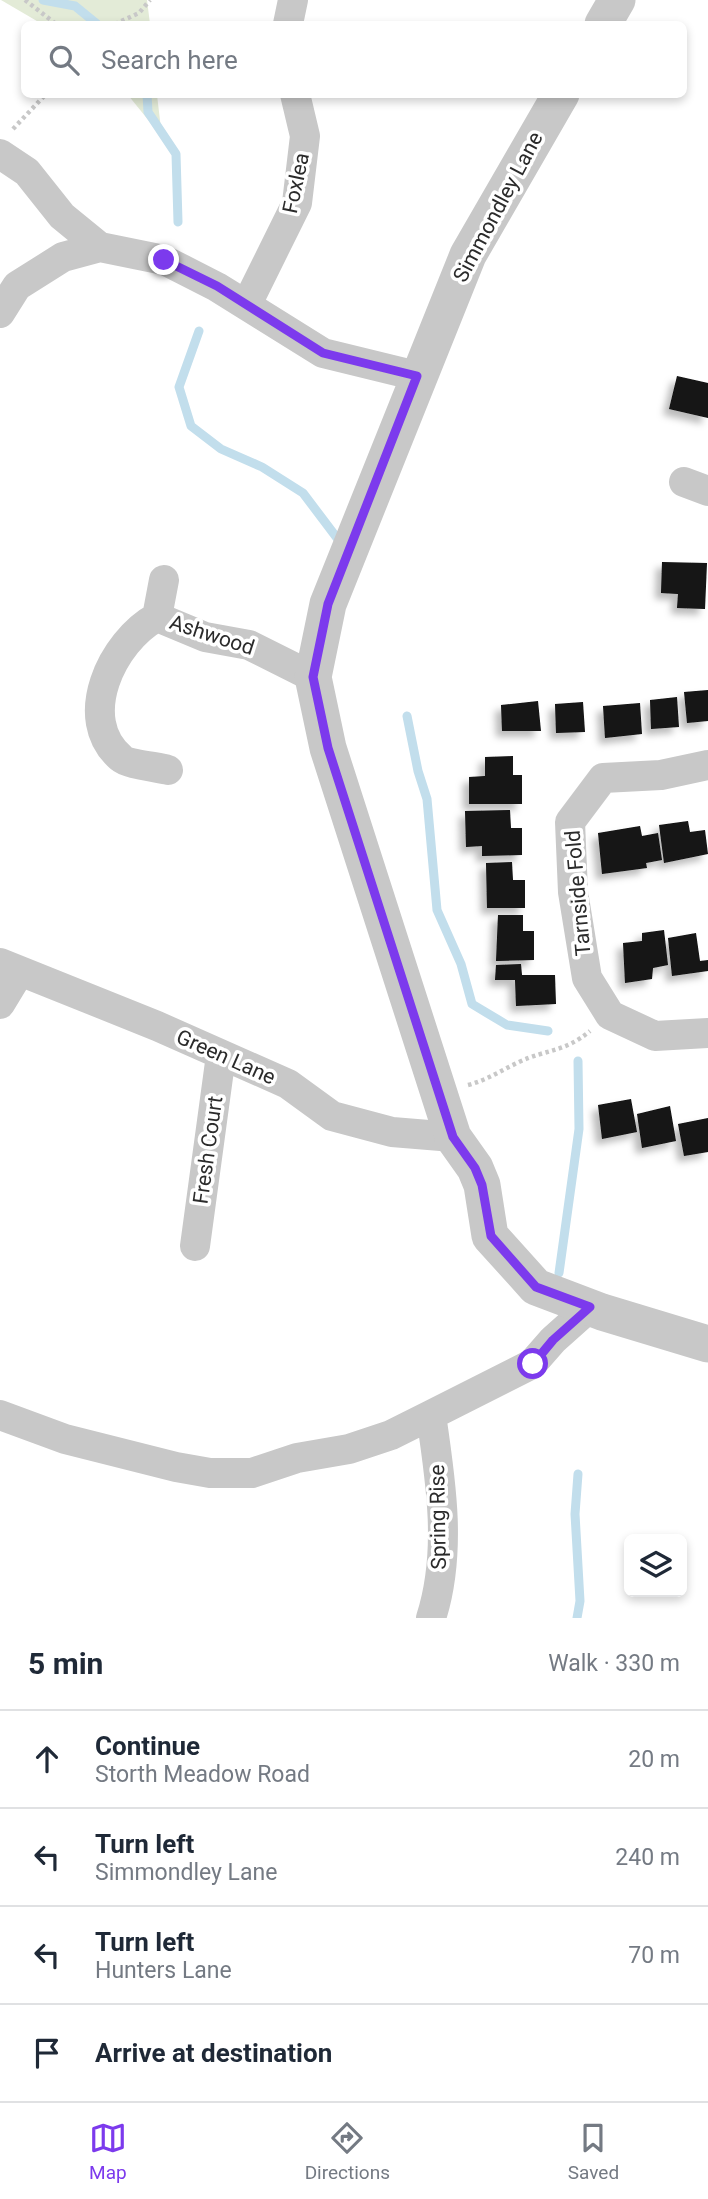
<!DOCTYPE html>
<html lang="en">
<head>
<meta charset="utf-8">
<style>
  :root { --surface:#fff; --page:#f2f2f3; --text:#1f2937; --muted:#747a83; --line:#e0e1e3; --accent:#7c3aed }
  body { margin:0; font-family:Roboto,sans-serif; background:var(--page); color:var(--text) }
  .controls { position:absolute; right:21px; bottom:21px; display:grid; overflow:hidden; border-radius:10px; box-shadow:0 4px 10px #0003 }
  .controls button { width:63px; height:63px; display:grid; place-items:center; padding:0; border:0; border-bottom:2px solid var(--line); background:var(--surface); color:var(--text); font:35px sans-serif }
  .stop { position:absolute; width:21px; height:21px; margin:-16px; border:5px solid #7c3aed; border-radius:50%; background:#fff }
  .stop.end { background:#7c3aed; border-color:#fff; box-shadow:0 2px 7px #0008 }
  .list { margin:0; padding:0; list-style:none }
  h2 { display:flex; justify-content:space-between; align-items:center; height:91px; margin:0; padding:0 28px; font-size:30px }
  h2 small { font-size:23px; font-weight:400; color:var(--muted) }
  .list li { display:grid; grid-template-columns:46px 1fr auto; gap:21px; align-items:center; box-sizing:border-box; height:98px; padding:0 28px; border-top:2px solid var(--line) }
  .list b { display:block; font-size:26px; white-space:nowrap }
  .list p { margin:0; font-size:23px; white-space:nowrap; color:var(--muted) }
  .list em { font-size:23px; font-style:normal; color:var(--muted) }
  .icon { flex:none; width:38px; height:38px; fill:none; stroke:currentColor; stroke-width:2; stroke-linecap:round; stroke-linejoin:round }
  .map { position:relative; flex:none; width:708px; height:1618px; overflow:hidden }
  .search { position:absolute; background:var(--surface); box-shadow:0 4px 10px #0003; left:21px; right:21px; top:21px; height:77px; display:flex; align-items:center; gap:18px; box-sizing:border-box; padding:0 24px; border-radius:10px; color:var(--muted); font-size:26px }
  .sheet { height:483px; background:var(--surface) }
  nav { display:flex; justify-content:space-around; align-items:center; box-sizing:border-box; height:98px; border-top:2px solid var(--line); background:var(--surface); font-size:19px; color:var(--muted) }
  nav a { display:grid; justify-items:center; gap:4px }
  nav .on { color:var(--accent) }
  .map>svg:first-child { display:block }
  .green { fill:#e3ebd7 }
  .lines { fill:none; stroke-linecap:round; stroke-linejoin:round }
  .stream { stroke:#c2deec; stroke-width:9 }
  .building { fill:#121212; filter:url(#shadow) }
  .path { stroke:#c8c8c8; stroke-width:4.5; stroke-dasharray:3.5 3.5; stroke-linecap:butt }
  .minor { stroke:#c8c8c8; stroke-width:30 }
  .tertiary { stroke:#c8c8c8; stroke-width:37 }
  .route { stroke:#7c3aed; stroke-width:9 }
  .labels { text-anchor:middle; stroke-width:7; stroke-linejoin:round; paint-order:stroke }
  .street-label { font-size:21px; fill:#2b2b2b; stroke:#fff }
</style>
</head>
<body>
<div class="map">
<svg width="708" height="1618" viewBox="0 0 708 1618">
  <defs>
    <filter id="shadow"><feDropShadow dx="-6" dy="6" stdDeviation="3.5" flood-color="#0004"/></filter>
  </defs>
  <rect width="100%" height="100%" fill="#fff"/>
  <path class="green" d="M1,0H147L150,24H42Z
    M128,95H157L162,137Z"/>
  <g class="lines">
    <path class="stream" d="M43,0L75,6L97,24
      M147,94L148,112L176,154L178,222
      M199,331L179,387L191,426L221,449L262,467L303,493L337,538
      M407,716L418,771L427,799L437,910L461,964L472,1004L507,1025L548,1031
      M559,1273L579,1129L578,1061
      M577,1618L580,1601L575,1514L578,1474"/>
  </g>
  <path class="building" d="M677,376L708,383V418L669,409Z
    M662,562L707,563L705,609L677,608L678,594L661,593Z
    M708,690V721L687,723L684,692Z
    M677,697L679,727L651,729L650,700Z
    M538,701L541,731H502L501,705Z
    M583,702L585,732L556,733L555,704Z
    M640,703L642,734L605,738L603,706Z
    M513,756V775H522V804H469V777L485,776V757Z
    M510,810L511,828H522V855L482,856V846L466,847L465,811Z
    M688,821L690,832L705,830L708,854L664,863L659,825Z
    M640,826L642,836L658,833L662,860L646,863L647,868L602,874L598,833Z
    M512,862L513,880H525V908H487L486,863Z
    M498,915H523V931H534V960L496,961Z
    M664,930L668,965L653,968L652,979L625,983L623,943L642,941V933Z
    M696,933L700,961L708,960V971L672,976L668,938Z
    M521,964L522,975H555L556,1004L516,1006L515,980H495L496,965Z
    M631,1099L637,1132L602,1139L598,1105Z
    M670,1106L676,1141L642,1148L637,1114Z
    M708,1118V1152L684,1156L678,1124Z"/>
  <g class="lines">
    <path class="path" d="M25,0L56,24
      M115,24L139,13L150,0
      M13,129L46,94
      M468,1085C487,1080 502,1070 519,1062C547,1049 565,1052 590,1031"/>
    <path class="minor" d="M288,24L293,0
      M0,154L27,172L62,216L100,247
      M247,304L297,203L305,136L295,94
      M0,313L17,286L63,257L100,247L164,260L217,287L323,353L417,376
      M684,482L708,491
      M157,617L164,580
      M708,765L661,775L603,778L570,822L573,892L587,978L610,1015L655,1036L708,1033
      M168,770C158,767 127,764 121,758C75,719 112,641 157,617L205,637L249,645L313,677
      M0,963L157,1026L288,1084L332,1116L392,1132L453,1137
      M0,1004L20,971
      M195,1246L221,1055
      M0,1415L65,1439L176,1467L210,1473H252L297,1458L349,1449L391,1435L431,1415L532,1364L553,1340L590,1307
      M431,1415C441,1482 452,1553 431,1618"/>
    <path class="tertiary" d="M603,24L617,0
      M561,94L468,255L328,604L313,677L328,748L453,1137L475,1168L482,1185L490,1236L536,1287L602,1312L708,1344"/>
  </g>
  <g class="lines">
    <path class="route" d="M164,260L217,286L323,353L417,376L328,604L313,677L328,748L453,1137L475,1168L482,1185L491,1236L536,1287L590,1307L553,1340L533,1364"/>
  </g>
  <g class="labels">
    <g class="street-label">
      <text transform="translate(296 183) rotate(-78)" y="7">Foxlea</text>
      <text transform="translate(498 207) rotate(-62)" y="7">Simmondley Lane</text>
      <text transform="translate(212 635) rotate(18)" y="7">Ashwood</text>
      <text transform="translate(578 893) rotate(-95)" y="7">Tarnside Fold</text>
      <text transform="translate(226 1057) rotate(24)" y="7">Green Lane</text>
      <text transform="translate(208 1150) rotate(-82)" y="7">Fresh Court</text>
      <text transform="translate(438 1517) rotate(-91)" y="7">Spring Rise</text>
    </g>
  </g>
</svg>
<div class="controls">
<button><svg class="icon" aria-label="layers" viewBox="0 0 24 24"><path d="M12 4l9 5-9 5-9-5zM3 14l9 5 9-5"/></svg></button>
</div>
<div class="stop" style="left:533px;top:1364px"></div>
<div class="stop end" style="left:164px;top:260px"></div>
<div class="search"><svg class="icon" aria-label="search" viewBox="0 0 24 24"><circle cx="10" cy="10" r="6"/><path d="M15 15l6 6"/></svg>Search here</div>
</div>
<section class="sheet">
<h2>5 min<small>Walk · 330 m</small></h2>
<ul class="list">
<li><svg class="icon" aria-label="ahead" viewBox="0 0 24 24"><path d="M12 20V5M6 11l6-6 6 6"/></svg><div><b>Continue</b><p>Storth Meadow Road</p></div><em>20 m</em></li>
<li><svg class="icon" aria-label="left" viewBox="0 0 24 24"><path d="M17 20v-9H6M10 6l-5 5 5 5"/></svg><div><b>Turn left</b><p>Simmondley Lane</p></div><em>240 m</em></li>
<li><svg class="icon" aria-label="left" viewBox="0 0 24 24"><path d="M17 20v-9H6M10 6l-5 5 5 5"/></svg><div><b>Turn left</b><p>Hunters Lane</p></div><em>70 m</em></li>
<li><svg class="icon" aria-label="arrive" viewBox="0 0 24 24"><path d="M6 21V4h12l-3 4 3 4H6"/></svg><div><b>Arrive at destination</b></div></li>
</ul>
</section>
<nav>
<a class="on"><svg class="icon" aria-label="map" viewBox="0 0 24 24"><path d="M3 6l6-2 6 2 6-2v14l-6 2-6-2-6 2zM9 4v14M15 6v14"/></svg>Map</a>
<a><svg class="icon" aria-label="directions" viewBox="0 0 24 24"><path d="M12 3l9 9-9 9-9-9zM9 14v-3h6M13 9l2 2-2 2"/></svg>Directions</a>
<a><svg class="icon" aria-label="saved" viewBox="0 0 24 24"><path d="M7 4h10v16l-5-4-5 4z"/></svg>Saved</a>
</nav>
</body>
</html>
